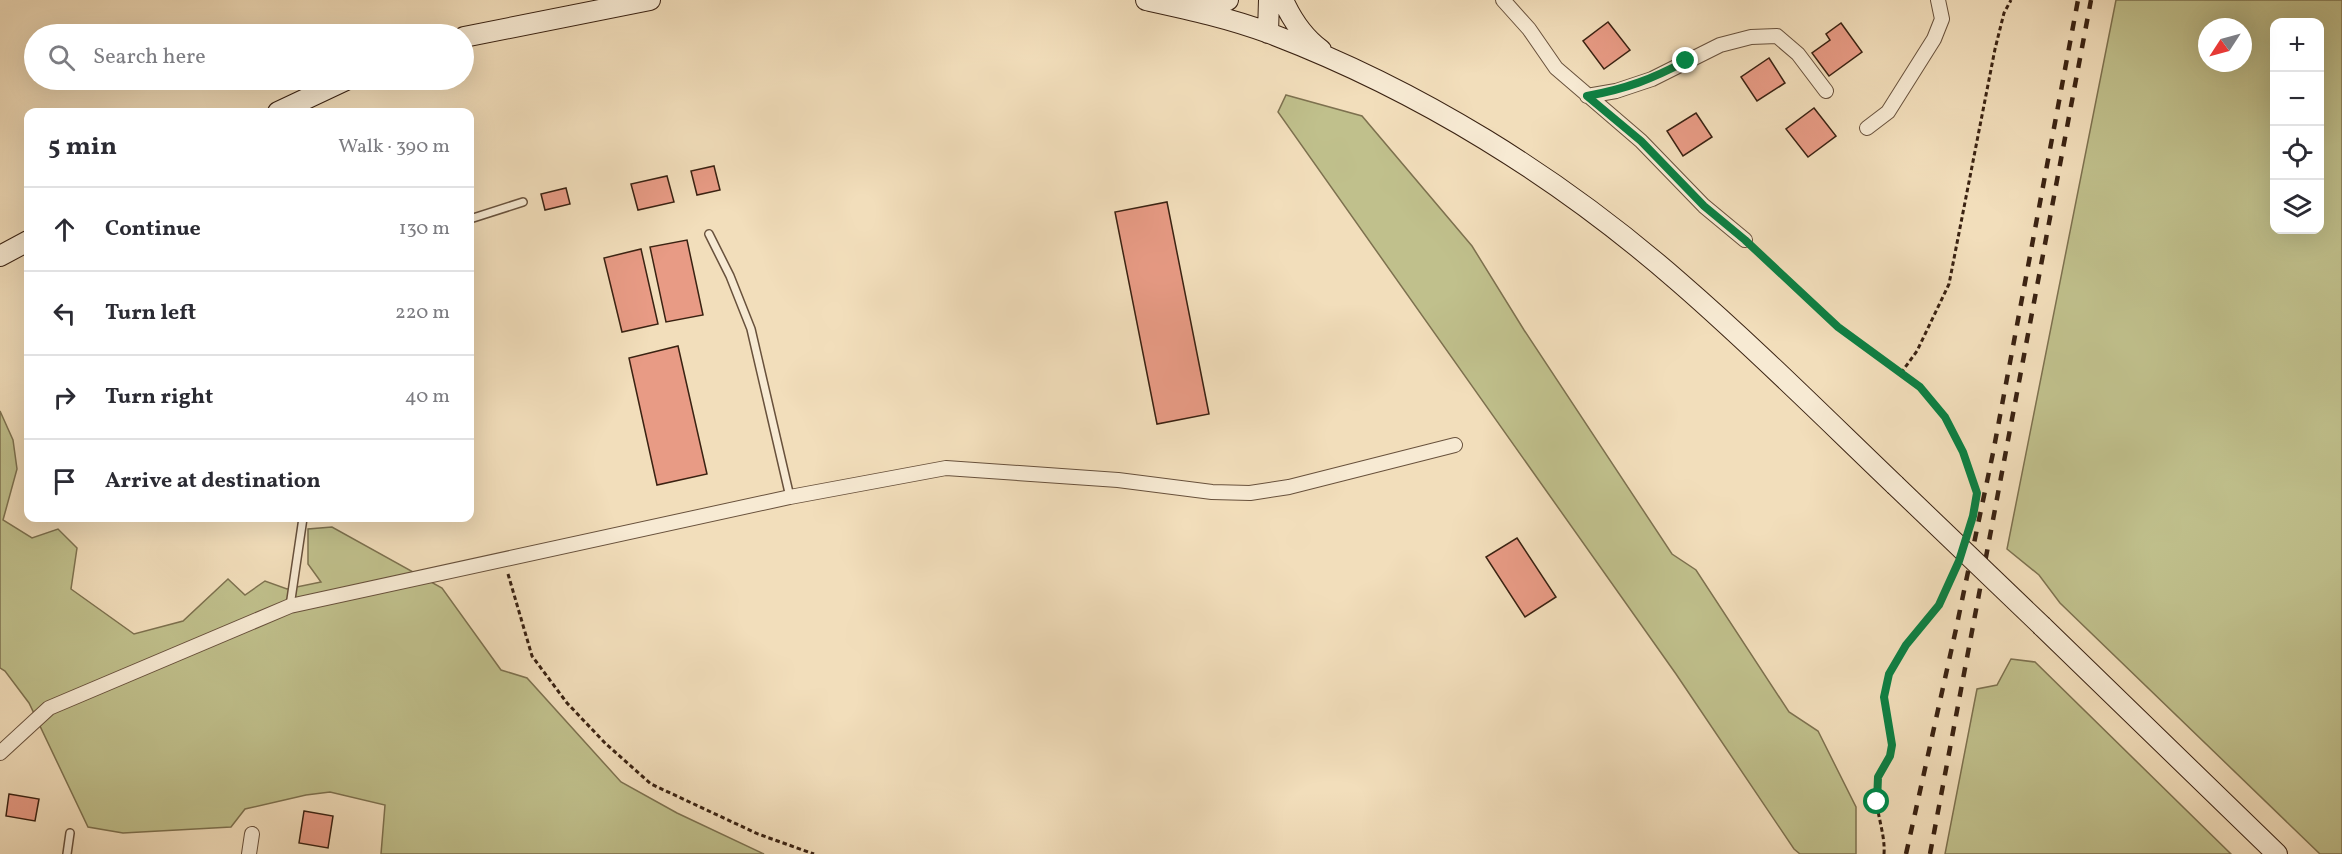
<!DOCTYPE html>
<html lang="en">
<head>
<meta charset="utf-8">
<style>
  :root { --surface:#fff; --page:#f2f2f3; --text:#2b2b33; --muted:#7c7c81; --line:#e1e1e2 }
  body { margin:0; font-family:Vollkorn,serif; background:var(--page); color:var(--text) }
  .controls { position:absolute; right:18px; top:18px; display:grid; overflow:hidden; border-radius:12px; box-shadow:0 6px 24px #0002 }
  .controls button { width:54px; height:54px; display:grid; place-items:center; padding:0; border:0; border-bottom:2px solid var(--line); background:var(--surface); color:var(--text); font:30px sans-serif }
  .compass { position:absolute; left:2198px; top:18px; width:54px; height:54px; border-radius:50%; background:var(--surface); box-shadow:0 6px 24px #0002; rotate:234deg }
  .stop { position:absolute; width:18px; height:18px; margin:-14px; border:4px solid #0b8043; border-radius:50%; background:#fff }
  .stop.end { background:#0b8043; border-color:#fff; box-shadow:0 2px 6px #0008 }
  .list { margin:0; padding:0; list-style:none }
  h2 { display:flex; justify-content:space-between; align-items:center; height:78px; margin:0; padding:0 24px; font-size:26px }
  h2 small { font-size:20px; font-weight:400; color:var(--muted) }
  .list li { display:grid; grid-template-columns:39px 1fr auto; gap:18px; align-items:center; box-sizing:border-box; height:84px; padding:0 24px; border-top:2px solid var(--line) }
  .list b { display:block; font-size:22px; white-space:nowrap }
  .list em { font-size:20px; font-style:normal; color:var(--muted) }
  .icon { flex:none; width:33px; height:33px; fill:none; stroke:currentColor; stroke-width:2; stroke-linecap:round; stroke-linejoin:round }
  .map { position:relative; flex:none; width:2342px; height:854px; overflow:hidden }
  .search { position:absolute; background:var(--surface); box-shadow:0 6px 24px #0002; left:24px; top:24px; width:450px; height:66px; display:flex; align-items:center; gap:15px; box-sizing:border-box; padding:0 21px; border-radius:33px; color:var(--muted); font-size:22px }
  .panel { position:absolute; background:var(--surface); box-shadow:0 6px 24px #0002; left:24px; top:108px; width:450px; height:414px; border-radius:12px }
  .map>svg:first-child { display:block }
  .green { fill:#c0c08c; stroke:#7d714f; stroke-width:1.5; fill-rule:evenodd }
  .building { fill:#e89b85; stroke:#3a2212; stroke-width:1.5 }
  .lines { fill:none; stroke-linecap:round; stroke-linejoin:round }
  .lane-casing { stroke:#68513c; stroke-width:10 }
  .street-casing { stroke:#68513c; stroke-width:16 }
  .secondary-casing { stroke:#3a2212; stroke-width:22 }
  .path { stroke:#3a2212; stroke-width:3; stroke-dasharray:4.5 3; stroke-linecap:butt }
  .lane { stroke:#f7ead3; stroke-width:7 }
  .street { stroke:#f7ead3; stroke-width:14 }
  .secondary { stroke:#f7ead3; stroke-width:20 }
  .rail { stroke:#3a2212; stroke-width:4.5; stroke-dasharray:10 10; stroke-linecap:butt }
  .secondary-bridge-casing { stroke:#3a2212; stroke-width:22; stroke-linecap:butt }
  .secondary-bridge { stroke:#f7ead3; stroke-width:20 }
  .route { stroke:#0b8043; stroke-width:8 }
</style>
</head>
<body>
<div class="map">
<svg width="2342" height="854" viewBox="0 0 2342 854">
  <rect width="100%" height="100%" fill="#f2debb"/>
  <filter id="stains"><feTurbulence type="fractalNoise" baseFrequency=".00333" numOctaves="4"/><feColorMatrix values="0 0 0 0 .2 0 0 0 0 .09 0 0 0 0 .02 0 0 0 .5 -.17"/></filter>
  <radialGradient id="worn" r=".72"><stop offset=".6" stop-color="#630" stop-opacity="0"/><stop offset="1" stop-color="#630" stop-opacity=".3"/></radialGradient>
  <path class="green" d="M2116,0H2342V854H2320L2060,603L2039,575L2007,549ZM2274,22H2320V230H2274ZM2207,27H2243V63H2207Z
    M1286,95L1362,116L1472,246L1524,330L1672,554L1696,570L1789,712L1818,731L1856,807V854H1800L1794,849L1676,674L1278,112Z
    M0,411L13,440L17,469L3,520L32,538L58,529L77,548L71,589L134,634L183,621L228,579L245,595L265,581L287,589L321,582L308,564V529L332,527L442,588L501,670L527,678L621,782L677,813L764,854H381L385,805L330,792L306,795L245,809L231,827L123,833L88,827L29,703L5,671L0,668Z
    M2011,659L2035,662L2231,854H1945L1977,689L1997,685Z"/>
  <path class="building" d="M1608,22L1630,50L1604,69L1583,41Z
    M1841,23L1862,52L1829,76L1812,53L1830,40L1826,34Z
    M1769,58L1785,83L1757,101L1741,77Z
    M1814,108L1836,136L1808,157L1786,129Z
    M1696,113L1712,137L1683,156L1667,131Z
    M714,166L720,190L697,195L691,171Z
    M667,176L674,202L638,210L631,184Z
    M566,188L570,204L545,210L541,194Z
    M1167,202L1209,414L1157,424L1115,212Z
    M687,240L703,315L666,322L650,247Z
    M641,249L658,324L622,332L604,258Z
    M678,346L707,474L657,485L629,358Z
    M1517,538L1556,597L1525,617L1486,557Z
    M9,794L39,799L35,821L6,816Z
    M304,811L333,816L328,848L299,843Z"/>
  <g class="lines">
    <defs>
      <path id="lane" d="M470,219L523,202
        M709,234L730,276L751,329L790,497
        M290,606L303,518
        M67,854L70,833"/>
      <path id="street" d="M1503,0L1529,29L1556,68L1641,141L1704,206L1745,240
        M1587,96L1616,91L1652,79L1720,45L1751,37L1777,36L1798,54L1826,91
        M1867,128L1888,112L1934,39L1942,19L1938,0
        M0,753L49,708L290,606L790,497L946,468L1118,480L1212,492L1250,493L1289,487L1455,445
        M249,854L252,834"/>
      <path id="secondary" d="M1146,0C1187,9 1229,18 1269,33C1419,90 1559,177 1679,282C1754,347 1824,417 1895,485
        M1283,0C1292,20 1303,37 1321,50
        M1193,8L1211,6L1228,0
        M1268,33L1269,0
        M464,37L650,0
        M278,112L346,80
        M0,256L28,241
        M2042,626L2277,854"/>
    </defs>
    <use href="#lane" class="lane-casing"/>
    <use href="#street" class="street-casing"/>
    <use href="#secondary" class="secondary-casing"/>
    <path class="path" d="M1755,249L1838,327L1920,387L1945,417L1963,452L1977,493L1968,532
      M1901,373L1917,351L1949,284L1995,49L2004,13L2011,0
      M508,574L532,656L567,703L606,744L651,784L758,834L814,854
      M1884,854C1886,830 1870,800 1878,776C1882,764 1893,758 1891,743C1889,719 1880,699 1888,675C1898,647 1924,629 1940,604C1947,593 1951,579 1957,567"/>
    <use href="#lane" class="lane"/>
    <use href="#street" class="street"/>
    <use href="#secondary" class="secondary"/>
    <path class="rail" d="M1906,854L1956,629L1993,453L2078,0
      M1930,854L2091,0"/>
    <defs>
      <path id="secondary-bridge" d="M1895,485L2042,626"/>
    </defs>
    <use href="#secondary-bridge" class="secondary-bridge-casing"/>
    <use href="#secondary-bridge" class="secondary-bridge"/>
  </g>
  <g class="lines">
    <path class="route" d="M1686,61C1652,79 1626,89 1587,96L1641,141L1704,206L1745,240L1838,327L1920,387L1945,417L1963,452L1977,493L1973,516L1959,561L1939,605L1906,645L1889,674L1884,697L1892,745L1890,756L1878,777L1877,802"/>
  </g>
  <rect width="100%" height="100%" filter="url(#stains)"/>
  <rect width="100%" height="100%" fill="url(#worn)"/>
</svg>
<div class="controls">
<button>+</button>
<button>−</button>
<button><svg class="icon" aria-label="locate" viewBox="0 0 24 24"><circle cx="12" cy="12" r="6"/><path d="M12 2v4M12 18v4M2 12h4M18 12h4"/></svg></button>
<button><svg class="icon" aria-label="layers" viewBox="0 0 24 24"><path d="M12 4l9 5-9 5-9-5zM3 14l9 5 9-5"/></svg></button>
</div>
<svg class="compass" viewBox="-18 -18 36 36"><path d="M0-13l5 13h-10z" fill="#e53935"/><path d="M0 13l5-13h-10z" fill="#7c7c81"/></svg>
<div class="stop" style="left:1877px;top:802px"></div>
<div class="stop end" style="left:1686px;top:61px"></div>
<div class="search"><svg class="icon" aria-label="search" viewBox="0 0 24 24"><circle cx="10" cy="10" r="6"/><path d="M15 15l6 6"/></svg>Search here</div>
<section class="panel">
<h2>5 min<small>Walk · 390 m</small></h2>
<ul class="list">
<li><svg class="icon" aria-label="ahead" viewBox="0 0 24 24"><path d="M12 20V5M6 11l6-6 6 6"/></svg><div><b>Continue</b></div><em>130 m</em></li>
<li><svg class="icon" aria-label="left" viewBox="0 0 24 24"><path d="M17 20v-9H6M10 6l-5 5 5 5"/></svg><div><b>Turn left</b></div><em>220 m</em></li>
<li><svg class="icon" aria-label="right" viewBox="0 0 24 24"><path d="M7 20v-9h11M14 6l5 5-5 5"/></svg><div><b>Turn right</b></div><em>40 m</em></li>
<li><svg class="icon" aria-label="arrive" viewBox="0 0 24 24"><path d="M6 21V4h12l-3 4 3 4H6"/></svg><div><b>Arrive at destination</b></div></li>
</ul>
</section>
</div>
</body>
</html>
